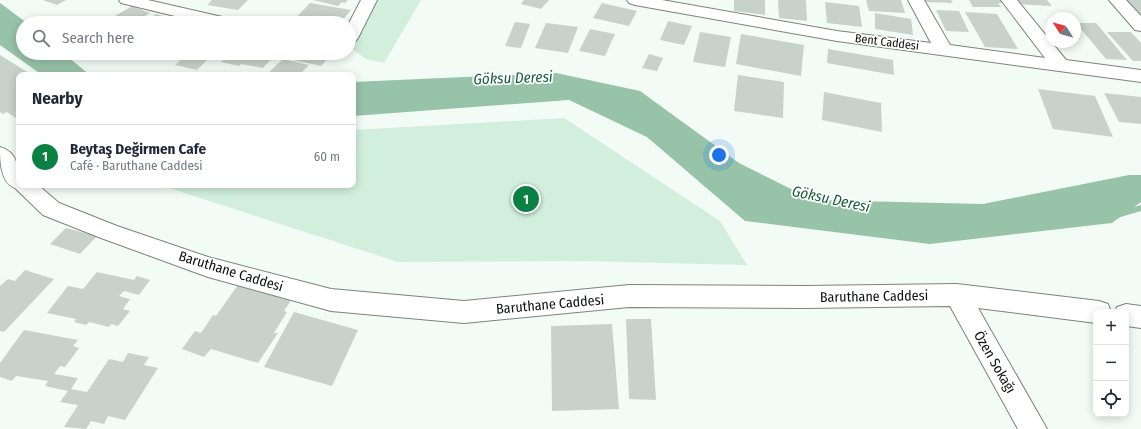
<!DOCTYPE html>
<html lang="en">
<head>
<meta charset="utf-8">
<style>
  :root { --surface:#fff; --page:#f6f6f7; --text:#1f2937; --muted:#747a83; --line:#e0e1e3; --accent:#0b8043 }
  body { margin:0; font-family:"Fira Sans Condensed",sans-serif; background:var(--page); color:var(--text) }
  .controls { position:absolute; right:12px; bottom:12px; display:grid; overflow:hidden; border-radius:8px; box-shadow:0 2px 10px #0003 }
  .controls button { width:36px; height:36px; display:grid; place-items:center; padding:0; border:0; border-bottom:1px solid var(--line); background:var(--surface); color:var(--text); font:20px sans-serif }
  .compass { position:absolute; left:1045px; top:12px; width:36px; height:36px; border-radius:50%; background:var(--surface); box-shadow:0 2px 10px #0003; rotate:306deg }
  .you { position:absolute; left:719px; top:155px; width:14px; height:14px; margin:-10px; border:3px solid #fff; border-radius:50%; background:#1a73e8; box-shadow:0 0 0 6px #1a73e833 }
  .badge { display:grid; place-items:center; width:26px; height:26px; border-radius:50%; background:var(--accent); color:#fff; font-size:13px; font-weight:700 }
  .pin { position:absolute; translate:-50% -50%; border:2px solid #fff; box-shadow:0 1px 4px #0006 }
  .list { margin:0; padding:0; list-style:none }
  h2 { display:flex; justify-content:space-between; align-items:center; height:52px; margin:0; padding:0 16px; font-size:17px }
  h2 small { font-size:13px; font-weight:400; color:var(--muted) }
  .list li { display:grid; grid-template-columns:26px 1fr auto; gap:12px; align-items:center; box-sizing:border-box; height:64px; padding:0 16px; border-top:1px solid var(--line) }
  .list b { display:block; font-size:15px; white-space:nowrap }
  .list p { margin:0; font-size:13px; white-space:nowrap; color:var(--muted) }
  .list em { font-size:13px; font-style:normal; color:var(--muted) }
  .icon { flex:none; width:22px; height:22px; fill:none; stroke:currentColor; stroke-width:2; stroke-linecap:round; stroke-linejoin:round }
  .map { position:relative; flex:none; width:1141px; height:429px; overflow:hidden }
  .search { position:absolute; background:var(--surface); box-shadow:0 2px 10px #0003; left:16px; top:16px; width:340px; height:44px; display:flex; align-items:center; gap:10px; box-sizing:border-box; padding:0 14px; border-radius:22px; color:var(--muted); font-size:15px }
  .panel { position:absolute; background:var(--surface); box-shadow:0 2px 10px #0003; left:16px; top:72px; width:340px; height:116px; border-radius:8px }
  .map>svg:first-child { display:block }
  .green { fill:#d1efdc }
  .water { fill:#97c3a8 }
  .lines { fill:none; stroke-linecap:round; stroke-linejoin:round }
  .stream { fill:#97c3a8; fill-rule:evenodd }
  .building { fill:#c8d1cb }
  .minor-casing { stroke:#7c837e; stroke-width:2 }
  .minor { fill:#fff; fill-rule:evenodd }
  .labels { text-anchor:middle; stroke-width:3.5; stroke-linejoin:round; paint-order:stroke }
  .far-street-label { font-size:12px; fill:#0d100e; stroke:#fff }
  .street-label { font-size:14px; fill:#0d100e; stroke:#fff }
  .water-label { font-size:15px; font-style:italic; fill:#145d3b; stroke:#fff }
</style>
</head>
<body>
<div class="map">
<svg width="1141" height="429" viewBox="0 0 1141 429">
  <rect width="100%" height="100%" fill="#f3fbf6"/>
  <path class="green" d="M374,0H421L384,63L366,59L350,47Z
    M564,118L720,221L747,265L580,261L398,262L160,185H353V130Z"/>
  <path class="water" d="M0,3L27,23H23V53H63L90,75H42L0,45Z
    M556,73L640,91L739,163L813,200L983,204L1129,175H1141V202L1112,223L930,244L745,221L647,137L569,100L353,116V82Z"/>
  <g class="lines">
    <path class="stream" d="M1141,205V211L1117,218L1114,217L1113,215L1114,213Z"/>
  </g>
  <path class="building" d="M43,0H66L57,5Z
    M212,0H248L238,10L207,5Z
    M313,0H348L345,3L342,2L338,6Z
    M524,0H549L541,9L521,4Z
    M734,0H765V15L734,11Z
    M778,0H806L807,21L779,18Z
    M866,0H901L905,13L869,11Z
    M924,0H951L953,3L925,2Z
    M969,0H1001L1003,3H998L1001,7H973Z
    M1011,0H1047L1052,6L1014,4Z
    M1123,0H1141V20Z
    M825,2L859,6L862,27L827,23Z
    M310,3L351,10L340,23H291Z
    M602,3L637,11L629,26L593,18Z
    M132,6L150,13L134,23H103Z
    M936,10L959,11L969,32L946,31Z
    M965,12L997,14L1018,49L985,47Z
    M875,13L911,19L913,35L875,29Z
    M156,14L180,21L177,23H145Z
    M668,21L692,26L684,45L660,40Z
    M515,22L530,24L521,48L505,46Z
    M546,23L578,27L568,53L535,48Z
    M1076,23H1096L1127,60L1106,59Z
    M590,29L615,34L605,56L579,51Z
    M700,32L731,37L725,67L693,62Z
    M1107,32H1131L1141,43V61H1133Z
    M741,34L804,45L801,76L736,64Z
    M828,49L893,60L894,75L827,63Z
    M157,53H182L175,58Z
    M188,53H214L197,70L175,65Z
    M230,53H277L263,68L241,64L239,66L221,62Z
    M288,53H333L321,66L284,58Z
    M649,54L663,58L657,71L642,68Z
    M0,55L32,75H19V116L16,118L7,112L3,114L0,112Z
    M283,59L309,65L299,75H276L268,73Z
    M738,75L784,82L783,118L734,111Z
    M1038,89L1095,96L1113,137L1053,129Z
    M824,92L881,103L882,132L822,120Z
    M1104,93L1141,97V124L1119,122Z
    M66,228L97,236L80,254L50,244Z
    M25,270L54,279L4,332L0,331V286L8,279L15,281Z
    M97,272L134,280L137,276L150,280L139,295L124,291L119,296L130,299L123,309L130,311L118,326L111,324L109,327L89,322L86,325L74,322L76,319L47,313L68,286L83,289Z
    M240,282L293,297L284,311L287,312L274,333H278L258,363L211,349L204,357L182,349L195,331L201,333L213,315L216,316Z
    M294,312L358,330L332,386L264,367Z
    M626,319H651L656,400L629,399Z
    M612,324L619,409L552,411L551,326Z
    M24,330L78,340L73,346L79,348L65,367L60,366L54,374L78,378L71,389L87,392L109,359L123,362L128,353L149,357L144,365L158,368L125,420L108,416L104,424L91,421L86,429L64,427L78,405L60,402L68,391L45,386L48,381L16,376L12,381L0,377V363Z"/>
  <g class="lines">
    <defs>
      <path id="minor" d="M119,0H148L231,19L233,23H204L121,3Z
        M361,0H377L358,38L355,42L349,43V23Z
        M627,0H662L837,31L931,43L908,0H924L950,45L1045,58L1001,0H1017L1066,60L1141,70V82L837,41L635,5L629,3Z
        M1109,0H1126L1141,16V31L1135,30Z
        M0,147C18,152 19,169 19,185H38L59,203L117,226L208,257L331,289L464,301L629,285L805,286L957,284L1099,301L1108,304L1111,312H1096V323L978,308L1047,429H1018L950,306L805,308L629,307L464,323L331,311L208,277L101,238L43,215L15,188C0,183 0,159 0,147Z
        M1126,304L1141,306V328L1126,326V312H1115L1117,307Z"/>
    </defs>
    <use href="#minor" class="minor-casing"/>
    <use href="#minor" class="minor"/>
  </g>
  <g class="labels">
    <g class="far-street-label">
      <text transform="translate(887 42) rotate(7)" y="4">Bent Caddesi</text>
    </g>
    <g class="street-label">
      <text transform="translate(231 271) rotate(17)" y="5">Baruthane Caddesi</text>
      <text transform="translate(874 296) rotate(-1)" y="5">Baruthane Caddesi</text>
      <text transform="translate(550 304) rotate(-5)" y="5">Baruthane Caddesi</text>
      <text transform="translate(995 362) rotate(60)" y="5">Özen Sokağı</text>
    </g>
    <g class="water-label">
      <text transform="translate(513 78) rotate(-2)" y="5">Göksu Deresi</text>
      <text transform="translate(831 199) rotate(12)" y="5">Göksu Deresi</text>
    </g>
  </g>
</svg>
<div class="controls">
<button>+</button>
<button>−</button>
<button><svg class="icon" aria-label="locate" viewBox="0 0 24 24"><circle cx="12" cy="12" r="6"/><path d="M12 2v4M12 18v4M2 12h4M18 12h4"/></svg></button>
</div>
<svg class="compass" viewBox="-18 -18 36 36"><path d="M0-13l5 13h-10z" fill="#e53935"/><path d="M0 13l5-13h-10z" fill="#747a83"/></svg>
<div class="you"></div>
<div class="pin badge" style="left:526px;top:199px">1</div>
<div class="search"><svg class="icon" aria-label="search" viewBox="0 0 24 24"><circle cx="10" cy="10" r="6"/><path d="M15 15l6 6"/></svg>Search here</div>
<section class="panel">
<h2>Nearby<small></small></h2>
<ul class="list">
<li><span class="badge">1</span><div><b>Beytaş Değirmen Cafe</b><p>Café · Baruthane Caddesi</p></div><em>60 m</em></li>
</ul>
</section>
</div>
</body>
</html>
